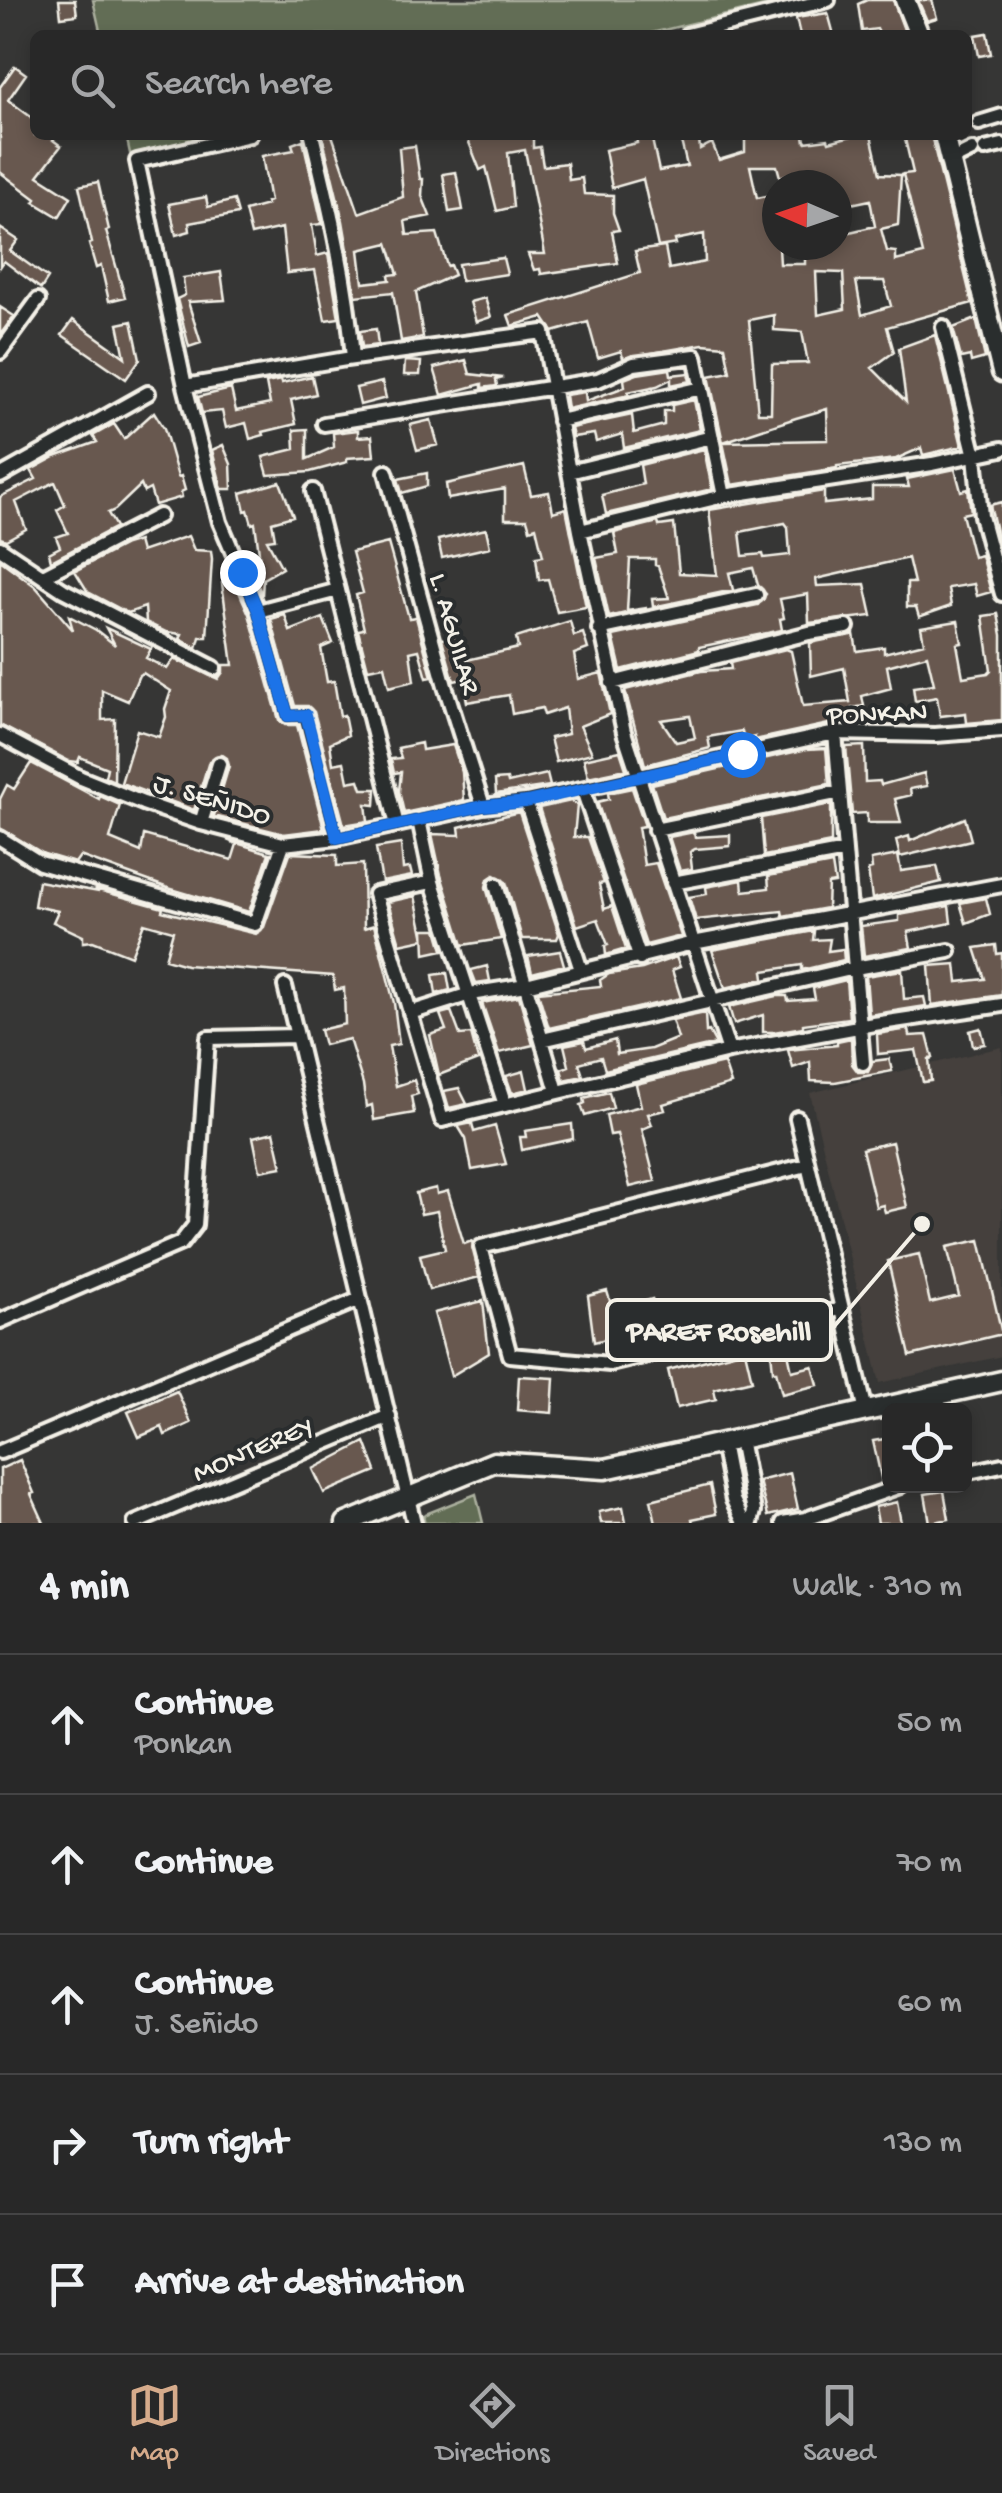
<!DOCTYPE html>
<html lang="en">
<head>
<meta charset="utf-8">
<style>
  :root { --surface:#282828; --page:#303030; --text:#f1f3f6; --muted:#a5a6a8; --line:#444445; --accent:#d6ab8b }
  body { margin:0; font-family:"Gochi Hand",sans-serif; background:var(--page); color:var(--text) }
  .controls { position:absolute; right:30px; bottom:30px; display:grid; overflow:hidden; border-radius:15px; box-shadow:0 5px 15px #0003 }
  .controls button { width:90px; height:90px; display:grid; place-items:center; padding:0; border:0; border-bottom:2px solid var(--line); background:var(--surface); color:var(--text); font:50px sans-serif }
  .compass { position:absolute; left:762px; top:170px; width:90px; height:90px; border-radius:50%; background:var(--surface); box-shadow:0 5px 15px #0003; rotate:272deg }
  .stop { position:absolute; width:30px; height:30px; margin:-22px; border:8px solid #1a73e8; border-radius:50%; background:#fff }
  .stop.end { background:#1a73e8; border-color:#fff; box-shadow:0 2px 10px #0008 }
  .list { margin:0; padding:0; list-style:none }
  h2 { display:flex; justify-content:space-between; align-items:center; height:130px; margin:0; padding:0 40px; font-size:42px }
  h2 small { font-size:32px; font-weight:400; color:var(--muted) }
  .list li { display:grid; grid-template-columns:65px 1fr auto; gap:30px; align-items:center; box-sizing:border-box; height:140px; padding:0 40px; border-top:2px solid var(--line) }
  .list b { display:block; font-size:38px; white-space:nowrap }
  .list p { margin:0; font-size:32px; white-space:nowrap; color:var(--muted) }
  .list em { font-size:32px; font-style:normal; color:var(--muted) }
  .icon { flex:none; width:55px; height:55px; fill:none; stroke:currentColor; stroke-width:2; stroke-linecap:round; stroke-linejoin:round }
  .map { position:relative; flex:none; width:1002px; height:1523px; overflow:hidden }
  .search { position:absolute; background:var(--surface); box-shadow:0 5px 15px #0003; left:30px; right:30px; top:30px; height:110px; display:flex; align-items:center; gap:25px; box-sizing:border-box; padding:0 35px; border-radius:15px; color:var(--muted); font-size:38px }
  .sheet { height:830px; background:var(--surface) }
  nav { display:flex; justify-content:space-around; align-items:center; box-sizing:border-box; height:140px; border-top:2px solid var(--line); background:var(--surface); font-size:28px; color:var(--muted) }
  nav a { display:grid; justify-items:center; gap:5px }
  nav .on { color:var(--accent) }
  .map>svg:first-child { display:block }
  .built { fill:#45403d }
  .green { fill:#626d54; stroke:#abaf9e; stroke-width:2.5 }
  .building { fill:#67584f; stroke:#f4f1e8; stroke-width:2.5; fill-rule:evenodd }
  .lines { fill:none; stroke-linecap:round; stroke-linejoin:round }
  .street-casing { stroke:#f4f1e8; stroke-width:20 }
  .secondary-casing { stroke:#f4f1e8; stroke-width:25 }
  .street { stroke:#2a2d2e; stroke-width:12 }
  .secondary { stroke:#2a2d2e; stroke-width:18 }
  .route { stroke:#1a73e8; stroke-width:12 }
  .labels { text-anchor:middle; stroke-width:8; stroke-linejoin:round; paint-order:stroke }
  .street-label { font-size:28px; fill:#f4f1e8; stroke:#2a2d2e }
  .leader { fill:none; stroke:#f4f1e8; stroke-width:4 }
  .callout-dot { fill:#f4f1e8; stroke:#2a2d2e; stroke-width:4 }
  .callout { fill:#2a2d2e; stroke:#f4f1e8; stroke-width:4 }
  .callout-label { font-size:30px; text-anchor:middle; font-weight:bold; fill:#f4f1e8 }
</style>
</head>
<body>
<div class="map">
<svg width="1002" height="1523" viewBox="0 0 1002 1523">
  <rect width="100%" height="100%" fill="#363635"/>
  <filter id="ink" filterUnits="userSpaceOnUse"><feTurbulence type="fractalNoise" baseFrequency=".01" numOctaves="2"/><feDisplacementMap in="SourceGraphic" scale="20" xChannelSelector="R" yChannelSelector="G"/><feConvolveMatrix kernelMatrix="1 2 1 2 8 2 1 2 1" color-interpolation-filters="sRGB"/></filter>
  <g filter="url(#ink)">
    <path class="built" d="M1002,1047V1356L880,1383L810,1093Z"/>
    <path class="green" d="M93,0H789L643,35H101Z
      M126,135H227L131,158Z
      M476,1494L483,1523H425L423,1515Z"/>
    <path class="building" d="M59,0H75L77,15L61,17Z
      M867,0H893L906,35H880L877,29L862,31L858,4Z
      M918,0H932L937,18L927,21Z
      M828,13L834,35H800L796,18Z
      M987,33L991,54L979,56L975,35Z
      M15,66L26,74L8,100L35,120V135H57L53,140L61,146L38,176L71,197L59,217L34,202L36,199L0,172V87Z
      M322,135H332L359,213L403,197L399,148L415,146L420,179H423L422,196L430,216L405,221L407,235L437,233L447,266L450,265L454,275L416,292L423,337L401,341L393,292L356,296L343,221ZM388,243L398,274L389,275L390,280L363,283L359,250Z
      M466,135H533V148L540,147L543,166L567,163L569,180L582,178L584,194L613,195V213L619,230L612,231L618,263L541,274L540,269L534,270L528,254H545L525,150L508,153L513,207L497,211L486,167L480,170Z
      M636,135H651L659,171L687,166L681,141L699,139L700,149L712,143L719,160L745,152V135H804L805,142L828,139L829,142L855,135H871L880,174L901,175L898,225L881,229L887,251L896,252V261L923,254L903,174L913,173L904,135H931L972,303L887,327L894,352L872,368L906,402L899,348L935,335L962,446L923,455L921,448L896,459L837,466V468L732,485L709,376L730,372L725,346L703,344L623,358L621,351L598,358L588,322L553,332L543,317L512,326L508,315L640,273L635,251L665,247L669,269L705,262L704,234L675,240L676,244L658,247L643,179L612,188L605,150L637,143ZM750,166H777L780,177L796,172L798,185H837V207L870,200L875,226L837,235V245H805V264H780L777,214L772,195L757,198ZM816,272L843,273L845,309L818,315ZM856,281H884L891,306L862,315ZM774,315V330L802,332L808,363L772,364L771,413H758L749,320ZM827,409L828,440L723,442L796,418Z
      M303,140L322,224L312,225L317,256L328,253L339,318L325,320L315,270L287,273L282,228L251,235L245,211L267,205L266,202L270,201L262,156L294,150L292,144Z
      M456,172L463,210L449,212L443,174Z
      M98,182L109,230L106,231L125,297L109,301L101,266L96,268L89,244L92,243L79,186Z
      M206,197L208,207L234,200L238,214L189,223L190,231L176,235L169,204Z
      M0,228L18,240L10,251L48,278L41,289L4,261L0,267Z
      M503,258L507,274L461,281L458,264Z
      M221,272L225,300L188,302L201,343L189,347L177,299L185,295L183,278Z
      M485,298L491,317L476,322L470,302Z
      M0,307L14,316L0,335Z
      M976,319L985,358L971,362L970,356L961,358L953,328Z
      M73,320L125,357L118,324L132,321L140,359L126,379L62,335Z
      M376,329L378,345L362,347L360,331Z
      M466,360L470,374L503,378L496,380L497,386L482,388V384L442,395L434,368Z
      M405,361L421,362L420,375H404Z
      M670,369L671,375L688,373L690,381L671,385V379L657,386L628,392L629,395L567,409L565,395L585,392L586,401L625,387L624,379L637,374Z
      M312,376L316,394L291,400L296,424L263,432L264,435L250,439L246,423L226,428L222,411L202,413L198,397L231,389L236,411L270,404L266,383L281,380L282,383Z
      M382,382L386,398L360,405L356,388Z
      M694,400L700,430L624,448L622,434L596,442L594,434L573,437L571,428L632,415L634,433L664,425V411H672V405Z
      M154,412L164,428L178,477L181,476L185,490L181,492L182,497L155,505L150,489L144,492L141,485L115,510L108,513L116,527L51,561L49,553L60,547L56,537L68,533L57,510L65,505L55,482L16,502L26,529L6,540L0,538V497L36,479L31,470L55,457L97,442L93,436L114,424L124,439Z
      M431,420L438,445L417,450L410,425Z
      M307,429V459L334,447L333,433L358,430V437L372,436L374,456L347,458V462L310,472L268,475L263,457L295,449L294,430Z
      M223,445L231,464L232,489H222L212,450Z
      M704,449L712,489L606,514L602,495L643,484L640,465Z
      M524,466L531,495L549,492L553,512L566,508L586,607L557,612L548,579L539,580L536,557L543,556L536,527L530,529L527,519H505V489L448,499L446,484Z
      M955,469L961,491L968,489L971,512L962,514L973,557L981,555L991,592L977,596L974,584L948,588L951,606L919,617L916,607H907V583H914L908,558L816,579L817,586L865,584L872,616L809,623L808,594L780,599L784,618L780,619L782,630L699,647V650L621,670L613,636L758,605L766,594L758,585L753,568L729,573L733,590L653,607L652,599L669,598L658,566L655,565V559H630L627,611L647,608L609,617L596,558L618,554L614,533L658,522L659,526L674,524L679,573L717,575L709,510L824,491V504L872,499V487H909L907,479ZM785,523L788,527L790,555L764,558L763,554L743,556L740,532Z
      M427,473V486L402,493L398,479Z
      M280,482L293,516L272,522L275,539L267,540L282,568L263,579L262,595L250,567L260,560L255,523L252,524L248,510L245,511L241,493Z
      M1002,502V543L999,544L990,505Z
      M486,529L490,547L442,558L438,540Z
      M188,536L194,550L211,551L212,559L207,637H200L197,648L180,639L182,634L166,632L146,622L145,607L128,613L88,592L75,571L125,545L138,541L141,552Z
      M388,543L409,618L416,617L432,677L427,678L419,650L410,652L414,681L389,687L384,666L368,669L358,630L364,629L356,595L363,593L352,552Z
      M0,560L35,586L73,630L69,616L96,630L115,645L106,628L151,649L146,658L167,669L174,659L218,679L223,672V665H233L222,583L232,576L249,614L279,720L285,725H297L324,829L284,834L214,816L229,766L227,758L221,754L209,761L194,810L121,783L137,730L159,737L166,717L165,709L171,691L143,673L139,675L128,701L102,690V720L115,719L114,781L105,777L107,768L80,757L78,762L69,761L0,725Z
      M998,614L1002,635V720L967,723L966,713L940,716L937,697L915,701L913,687L934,684L927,655L887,666L891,688L862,696L864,706L852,708L854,723H833L755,740V737L744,740L742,731L708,737L710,748L645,765L625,690L701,671L731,669L730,663L786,649L791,651L803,706L850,702L844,668L811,676L810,643L854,634L857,651L884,647V653L924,643L921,627L958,621L962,643L957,644L963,677L988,673L991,670L983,616ZM690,716L695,738L676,742L661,720Z
      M285,615L290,631L323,618L333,643L321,648L327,682L334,681L340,716L344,715L348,735L330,743L333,764L344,762L348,782L359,780L362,789H376L375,805L366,804L368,821L344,825L314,712L308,706H295L271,619Z
      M570,621L574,636L583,633L588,649L574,654L578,679L601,673L610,714L580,726L592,753L556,762L550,738L568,734L565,708L544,715L542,708L512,714L509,695L467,702L463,679L454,681L442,639L460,635L467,660L518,648L516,638Z
      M421,743L422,750L453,745L462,772L464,800L404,813L399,791L401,772L394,773L391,759L401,758L398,748Z
      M864,746L865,782L880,781L881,785L924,773L927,786L910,789L911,795L895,799L901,823H867V813L852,814L846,747Z
      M826,748L829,784L663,818L652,784L807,749Z
      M620,751L626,769L588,777L584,759Z
      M31,763L99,799L100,796L120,805L110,839L141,852L144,835L232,860L237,844L227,840L269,853L249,912L168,888L80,856L75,863L44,854L0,828V799L7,785L14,789Z
      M547,774L550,786L496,794L495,780L507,779L508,783Z
      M632,788L645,826L638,827L644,865L656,863L681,936L646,945L597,802L609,799L608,793Z
      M571,801L577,805L574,837H588L604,883L599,884L604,909L612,906L626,949L606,955L605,946L608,945L598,919L577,926L539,808Z
      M831,804V843L764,856L761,818Z
      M519,812L559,934L557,939H522L506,882L494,875L488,879L486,887L501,939L463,945L441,875L432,834L460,835L459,827Z
      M965,818L971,840L900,857L896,840L909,836L910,841Z
      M694,832L695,837L730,835V846L695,849L690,852L692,869L680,871L669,837Z
      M401,844L403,869L410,868L412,876L382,882L376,848Z
      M290,853L337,855V866L363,864L364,928L374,925L394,1003L399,1044L389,1046L396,1086L414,1080L418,1094L411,1096L414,1113L374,1120L372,1105L366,1107L363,1084L349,1039L324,1045L320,1030L345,1024L344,988L335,990L333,976L186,965L165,959L173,931L144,923L131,956L93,941L83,942V936L53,922L58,911L34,906L38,881L99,892L95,889L163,908L162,911L256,934L264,927Z
      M898,855L901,871L937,866L941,882L872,899L868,870L872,869L871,860Z
      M832,864L835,883L828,884L827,908L783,916L782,911L696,920L689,897L707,894L706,887L742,880L743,891L769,888L768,876Z
      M415,896L424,939L400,944L388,902Z
      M986,898L990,914L966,923L960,903Z
      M949,906L951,923L908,932L911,948L864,956L861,926L899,921V915Z
      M424,929H437L443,950L425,954Z
      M814,931L813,940L830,939L828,951L843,949L844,960L802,970V965L763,971L764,979L725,988L712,950Z
      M996,945L997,954L1002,953V995L932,1005L929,966L956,964L958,982L985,979L975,948Z
      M560,951L564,965L532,973L528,956Z
      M676,957L680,967L672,970L681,998L549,1028L538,992L601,986L600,980L609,974L642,969Z
      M487,966L490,981L476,983L471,970Z
      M902,970L904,999L924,997L926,1006L869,1015L866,976Z
      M447,973L450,990L436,994L433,975Z
      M846,980L849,1018L803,1024V1027L774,1032H763V1015L734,1024L729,1007L777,996H787L788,1001L815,999L813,988Z
      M519,996L533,1045L499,1053L482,1003Z
      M451,1011L460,1035L471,1034L478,1060L439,1075L430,1035L446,1030L440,1014Z
      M705,1013L706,1032L709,1031L716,1044L605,1070L601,1057L579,1063L583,1076L564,1080L561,1069L569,1066L564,1045L584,1041L586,1048L615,1040L617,1054L651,1049L678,1038L672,1020Z
      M981,1028L985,1044L973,1046L970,1031Z
      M909,1029L910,1036L927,1035L933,1058L929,1059L931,1081L923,1082L916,1050L878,1054L877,1034Z
      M851,1038L852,1064L858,1072H868L873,1061L889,1059L892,1071L835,1082L811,1081L810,1062L793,1068L788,1050L837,1045V1041Z
      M724,1063L731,1084L663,1104L665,1110L648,1114L652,1125L642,1129L655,1181L630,1187L617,1134L610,1135L606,1115L641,1106L636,1084Z
      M524,1071L528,1089L512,1093L506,1076Z
      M459,1088L467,1104L449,1108L444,1091Z
      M609,1092L613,1108L585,1116L581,1105L585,1103L584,1098Z
      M472,1123L474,1132L495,1126L506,1164L472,1170L466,1139L458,1126Z
      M572,1124L573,1139L522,1150L520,1137H526L525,1131Z
      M274,1132L282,1167L260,1171L253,1137Z
      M892,1142L907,1207L885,1212L883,1205L876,1207L862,1149Z
      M436,1188L437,1194L448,1191L464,1244L472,1241L479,1277L429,1290L420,1255L445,1249L437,1211L421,1214L416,1193Z
      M980,1240L1002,1334L910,1356L888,1261L919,1254L930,1303L959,1296L947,1247Z
      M607,1291L613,1311L652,1299L659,1326L594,1342L588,1296Z
      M483,1301L489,1353L451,1376L434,1313Z
      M785,1339L792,1371L813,1366L818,1385L782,1394L776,1371H773L770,1342Z
      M745,1350L752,1380L714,1389L716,1399L677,1408L668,1370Z
      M519,1376L554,1378L552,1413L517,1410Z
      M177,1391L191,1423L165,1435L162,1427L139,1437L128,1412Z
      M890,1438V1479L882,1482L873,1441Z
      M365,1442L376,1471L324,1493L313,1469Z
      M20,1460L34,1493L31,1494L44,1523H0V1469Z
      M790,1473L798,1509L768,1516L759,1481Z
      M710,1485L716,1514L692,1519L693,1523H656L651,1500Z
      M944,1491L949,1519L930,1523L925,1494Z
      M897,1502L901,1523H878L875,1507Z
      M623,1507L626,1523H601L599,1512Z"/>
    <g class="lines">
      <defs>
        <path id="street" d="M687,35L828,0
          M979,123L1002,116
          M250,135L137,161L185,386L220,522L258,611L288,716L305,715L337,838
          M312,135C330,209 347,282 353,358
          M985,149L1002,145
          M950,161L972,150
          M943,327L975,456L981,516L1002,594
          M0,352L38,300
          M185,386L346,359L543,332L580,531L624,732L729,1051
          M559,421L702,388
          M324,424L598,380L634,364L695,356L724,496
          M386,472L445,686L483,806
          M569,472L712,437
          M0,476L148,393
          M313,491L397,825
          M580,531L724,496L932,464L1002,449
          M0,548L63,590L214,668
          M43,576L159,516
          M258,611L338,590
          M599,629L756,595
          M612,683L809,633L847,627
          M835,733L863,1063
          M0,735L81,778L143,803L201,823L283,844L337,838L483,806L526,801L835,733L935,735L1002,730
          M583,790L640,959
          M526,801L581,970
          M419,820L432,882L505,1105
          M201,823L219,764
          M655,830L840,792
          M0,838L40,863L255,924L283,844
          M432,882L375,894L442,1120L729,1051L874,1024L1002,1005
          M673,883L845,851
          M496,885L557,1091
          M285,986L414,1523
          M410,1013L470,994L526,985L693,943L1002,885
          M542,1040L855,968L949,951
          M797,1118L866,1411
          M807,1165L481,1247L510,1355L610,1364L840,1309
          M0,1321L181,1243L195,1225L208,1038L295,1036
          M740,1439L754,1511L751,1523
          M722,1443L733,1500L744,1523
          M0,1452L360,1299
          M964,1473L1002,1465
          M135,1523L389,1416
          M783,1523L806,1519L900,1486"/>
        <path id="secondary" d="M905,0L919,35
          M944,135L1002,372
          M346,1523L494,1462L605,1469L1002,1381"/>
      </defs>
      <use href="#street" class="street-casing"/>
      <use href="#secondary" class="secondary-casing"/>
      <use href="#street" class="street"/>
      <use href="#secondary" class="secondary"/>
    </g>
  </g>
  <g class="lines" filter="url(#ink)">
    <path class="route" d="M242,572L258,611L288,716L306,715L337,838L483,806L526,802L742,754"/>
  </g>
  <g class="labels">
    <g class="street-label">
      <text transform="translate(457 633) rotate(74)" y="10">L. AGUILAR</text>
      <text transform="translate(877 711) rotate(-2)" y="10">PONKAN</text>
      <text transform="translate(213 797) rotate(17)" y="10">J. SEÑIDO</text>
      <text transform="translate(252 1447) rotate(-23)" y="10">MONTEREY</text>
    </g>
  </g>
  <path class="leader" d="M922 1224L831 1330"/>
  <circle class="callout-dot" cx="922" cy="1224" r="10"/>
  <rect class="callout" x="607" y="1300" width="224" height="60" rx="10"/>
  <g class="callout-label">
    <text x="719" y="1340">PAREF Rosehill</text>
  </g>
</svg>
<div class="controls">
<button><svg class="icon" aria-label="locate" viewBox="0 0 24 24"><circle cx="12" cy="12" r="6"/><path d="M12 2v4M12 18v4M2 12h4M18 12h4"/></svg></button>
</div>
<svg class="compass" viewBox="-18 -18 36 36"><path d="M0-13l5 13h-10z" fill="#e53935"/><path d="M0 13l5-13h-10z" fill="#a5a6a8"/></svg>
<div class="stop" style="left:742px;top:754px"></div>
<div class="stop end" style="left:242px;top:572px"></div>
<div class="search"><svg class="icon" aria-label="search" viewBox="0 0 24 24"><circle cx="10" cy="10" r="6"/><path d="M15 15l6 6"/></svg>Search here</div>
</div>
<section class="sheet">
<h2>4 min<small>Walk · 310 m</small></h2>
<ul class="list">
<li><svg class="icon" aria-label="ahead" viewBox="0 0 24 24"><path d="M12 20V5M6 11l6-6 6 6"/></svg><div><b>Continue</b><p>Ponkan</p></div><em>50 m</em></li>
<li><svg class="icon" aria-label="ahead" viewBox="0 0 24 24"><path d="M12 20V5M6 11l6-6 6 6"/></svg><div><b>Continue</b></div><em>70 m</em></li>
<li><svg class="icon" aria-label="ahead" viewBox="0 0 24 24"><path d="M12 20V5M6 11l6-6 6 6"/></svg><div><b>Continue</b><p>J. Señido</p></div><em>60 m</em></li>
<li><svg class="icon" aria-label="right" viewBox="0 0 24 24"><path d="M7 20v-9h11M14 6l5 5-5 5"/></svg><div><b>Turn right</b></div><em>130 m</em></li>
<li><svg class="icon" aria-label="arrive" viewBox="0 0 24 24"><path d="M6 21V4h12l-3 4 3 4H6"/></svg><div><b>Arrive at destination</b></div></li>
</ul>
</section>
<nav>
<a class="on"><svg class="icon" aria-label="map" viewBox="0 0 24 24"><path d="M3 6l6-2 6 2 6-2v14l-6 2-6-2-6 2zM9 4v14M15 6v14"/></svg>Map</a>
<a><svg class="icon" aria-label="directions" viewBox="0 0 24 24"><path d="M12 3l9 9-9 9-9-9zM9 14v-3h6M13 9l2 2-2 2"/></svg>Directions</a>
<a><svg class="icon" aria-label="saved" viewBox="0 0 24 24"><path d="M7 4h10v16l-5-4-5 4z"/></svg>Saved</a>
</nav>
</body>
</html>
